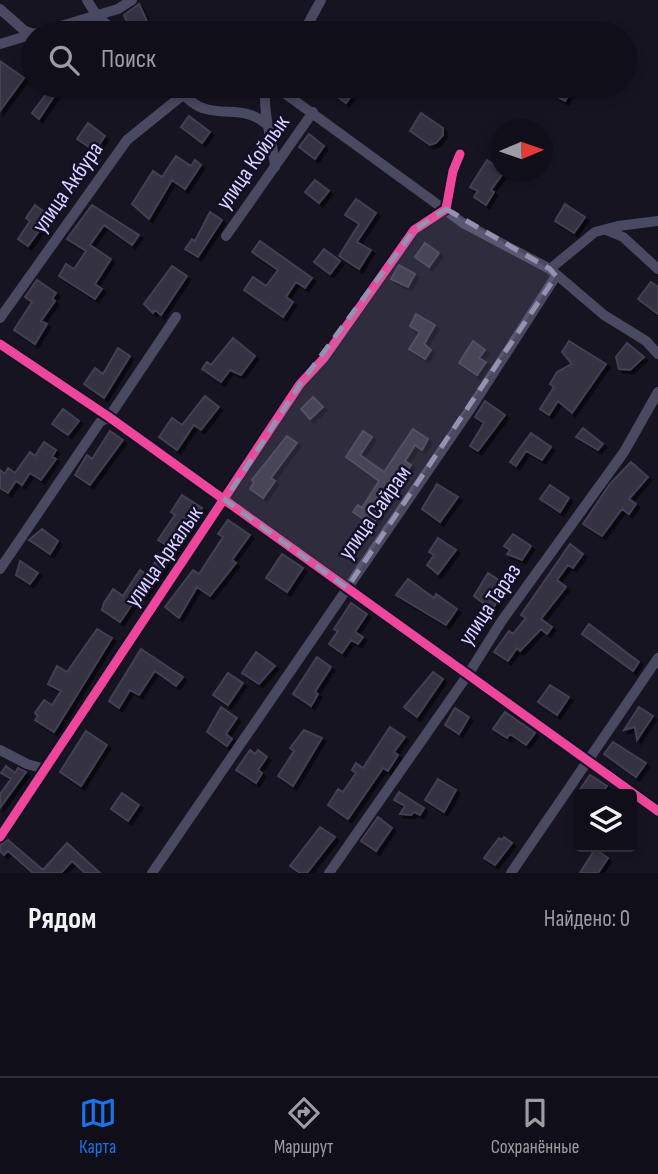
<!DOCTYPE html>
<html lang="ru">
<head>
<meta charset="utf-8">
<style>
  :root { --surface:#100f19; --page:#1e1d26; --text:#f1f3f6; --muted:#9c9ca2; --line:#302f38; --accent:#1a73e8 }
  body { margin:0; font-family:"Sofia Sans Condensed",sans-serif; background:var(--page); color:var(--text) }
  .controls { position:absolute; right:21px; bottom:21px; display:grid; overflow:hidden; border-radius:7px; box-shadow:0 4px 10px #0003 }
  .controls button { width:63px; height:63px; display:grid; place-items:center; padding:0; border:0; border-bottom:2px solid var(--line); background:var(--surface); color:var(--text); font:35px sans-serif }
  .compass { position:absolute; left:490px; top:119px; width:63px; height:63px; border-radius:50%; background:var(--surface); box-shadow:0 4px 10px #0003; rotate:88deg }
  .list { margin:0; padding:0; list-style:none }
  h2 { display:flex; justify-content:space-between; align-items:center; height:91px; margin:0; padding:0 28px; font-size:30px }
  h2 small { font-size:23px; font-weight:400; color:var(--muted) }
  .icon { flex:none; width:38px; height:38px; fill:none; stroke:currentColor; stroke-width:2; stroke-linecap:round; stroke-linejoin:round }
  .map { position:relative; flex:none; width:658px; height:873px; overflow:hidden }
  .search { position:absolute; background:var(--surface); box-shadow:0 4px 10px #0003; left:21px; right:21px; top:21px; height:77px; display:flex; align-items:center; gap:18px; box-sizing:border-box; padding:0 24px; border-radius:38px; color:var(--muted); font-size:26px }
  .sheet { height:203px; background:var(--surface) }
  nav { display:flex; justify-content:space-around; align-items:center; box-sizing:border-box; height:98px; border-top:2px solid var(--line); background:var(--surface); font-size:19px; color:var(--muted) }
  nav a { display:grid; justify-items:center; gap:4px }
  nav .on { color:var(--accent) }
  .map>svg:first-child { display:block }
  .building { fill:#343243; stroke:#433f54; stroke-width:2; filter:url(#shadow) }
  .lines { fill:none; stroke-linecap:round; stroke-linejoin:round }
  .minor { stroke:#4a4962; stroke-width:10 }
  .cycleway-casing { stroke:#130f26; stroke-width:13 }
  .cycleway { stroke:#ed469a; stroke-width:9 }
  .marked { fill:#9591b1; fill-opacity:0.2; stroke:#9591b1; stroke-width:5; stroke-dasharray:14 9; stroke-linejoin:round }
  .labels { text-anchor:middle; stroke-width:5; stroke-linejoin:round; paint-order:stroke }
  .street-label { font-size:23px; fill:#d9d4ff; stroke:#130f26 }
</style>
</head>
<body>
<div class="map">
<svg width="658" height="873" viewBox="0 0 658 873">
  <defs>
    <filter id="shadow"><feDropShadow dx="3.5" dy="3.5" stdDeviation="0" flood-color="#0009"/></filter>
  </defs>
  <rect width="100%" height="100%" fill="#161421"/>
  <path class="building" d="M139,4L147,21L130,29L124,15Z
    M0,61L24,78L0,111Z
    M52,86H61L39,119L32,113Z
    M335,86H358L346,103L331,92Z
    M537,86H573L565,101Z
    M421,113L443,128V135L436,143L430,145L410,131Z
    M189,116L210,132L202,143L181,127Z
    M88,123L105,136L95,151L77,139Z
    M309,134L324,146L315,159L299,147Z
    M176,156L191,166L195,160L201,165L185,189L172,180L149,219L132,204L153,171L162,177Z
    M487,160L504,172L491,190L494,192L486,205L474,197L478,191L470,187Z
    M315,180L329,191L319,203L305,192Z
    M356,199L376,213L357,242L371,250L359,269L339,256L359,224L345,215Z
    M565,204L585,217L574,233L555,221Z
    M35,205L50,216L28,246L18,239L30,221L26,218Z
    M92,205L139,235L132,245L104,225L90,245L111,259L95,284L102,289L95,299L59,276L66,264L74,269L86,251L67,239Z
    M210,212L222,220L198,257L185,249L192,239L195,241Z
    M260,241L312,278L305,288L296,282L286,297L293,302L283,317L244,290L253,277L266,286L278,270L252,252Z
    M425,243L439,253L429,267L415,257Z
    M324,249L340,261L330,274L314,262Z
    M399,265L415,274L408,287L391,279Z
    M172,266L187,276L161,315L155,310L153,313L144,304Z
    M37,280L56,293L52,299L55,301L41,321L47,324L35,344L14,330L32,302L25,297Z
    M651,282L658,287V314L638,299Z
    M416,314L435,325L424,344L431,350L425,359L409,349L420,332L410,326Z
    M233,338L255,356L241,375L230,370L221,382L202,369L207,362L211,365Z
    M473,341L485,350L479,358L486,362L477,375L459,363Z
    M569,341L606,364L572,413L558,401L549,415L540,409L554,387L550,384L557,372L572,364L562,352Z
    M627,343L644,357L630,370L619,369L616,357Z
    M118,348L130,356L104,398L84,384L95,368L103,374Z
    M205,396L219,407L201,430L194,425L177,450L159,437L172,418L182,425Z
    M313,397L323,407L310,419L301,409Z
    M485,401L505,415L478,451L470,446L484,423L475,417Z
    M63,409L79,421L68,435L52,424Z
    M583,428L603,444L598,450L576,437Z
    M413,429L428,439L422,450L415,445L405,461L411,465L372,525L353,512L358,505L362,508L379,481L346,457L363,431L372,437L360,455L384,472Z
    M110,431L123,440L90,485L75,475L87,455L92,459Z
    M531,433L551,447L542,460L526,451L516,466L510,462Z
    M287,436L297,443L271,478L275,481L263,498L250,489L254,482L252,480Z
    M44,442L56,450L52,457L56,459L41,480L30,473L22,485L16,481L8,493L0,488V470L5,474L8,468L15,473L30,452L35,456Z
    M631,462L648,477L629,499L636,504L629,514L622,509L602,536L583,524L610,484Z
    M437,484L458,497L440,522L422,509Z
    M550,485L569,498L560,512L540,499Z
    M182,495L202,508L159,574L143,596L139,594L120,622L102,610L104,603L113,589L123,596L140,570L147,575L166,545L158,540L175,515L171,512Z
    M228,520L250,535L232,560L236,563L210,596L197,587L179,618L165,607L193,570L199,574L223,537L218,534Z
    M42,529L58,541L50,554L29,540Z
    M513,534L531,546L522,560L507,554L510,550L504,546Z
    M438,538L456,550L438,574L427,565L434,555L429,552Z
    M570,544L583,554L573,568L568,565L557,580L566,587L541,619L552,627L547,634L541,629L520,651L517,648L508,661L494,652L509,631L513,634L526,618L521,615Z
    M282,554L303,568L287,592L266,578Z
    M20,561L38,573L30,584L16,575Z
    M488,573L507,585L492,610L474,596Z
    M408,579L434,598L436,594L457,609L446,625L396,595Z
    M351,603L367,614L355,632L363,637L358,644L351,640L342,653L329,644L338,631L334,629Z
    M589,624L639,662L633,671L582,634Z
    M97,629L112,638L54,732L35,720L38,716L35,713L44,700L52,705L61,691L48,684L57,666L67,672Z
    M141,649L183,677L176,686L155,671L139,695L130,690L119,708L109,701Z
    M256,652L275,666L259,684L242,673Z
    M317,657L331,667L315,692L318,694L311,706L293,694Z
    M433,672L443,679L417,717L404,707Z
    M228,673L243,683L228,705L213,695Z
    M550,685L569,697L557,715L538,702Z
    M221,707L237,718L226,734L232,739L227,746L207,732Z
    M639,707L653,716L637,740L635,727L624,730Z
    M455,708L469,717L459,734L445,725Z
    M505,712L535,733L526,745L510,734L507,738L493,729Z
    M390,727L405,737L394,752L398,755L388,771L383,768L348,819L328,805L338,789L343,792L356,773L352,770L356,763L363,768Z
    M304,730L322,738L293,786L278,776L294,751L290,748Z
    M86,731L107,745L81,786L60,772Z
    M613,742L646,763L636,777L604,754Z
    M250,750L255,754L258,750L267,757L258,770L262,773L256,783L236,770Z
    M6,766L15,773L18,768L26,772L0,808V794L11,779L1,773Z
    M590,775L607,786L601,794H577Z
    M438,779L456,790L444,812L425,800Z
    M399,792L424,808L420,815L414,812L411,815L400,814L405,806L394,800Z
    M122,793L139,805L128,821L111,809Z
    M378,817L392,828L376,851L361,841Z
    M320,827L335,837L307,873H300L290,866Z
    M504,837L512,843L495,865L484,858L499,838L502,840Z
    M8,840L43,870L67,843L100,873H85L72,861L61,873H33L8,851L4,855L0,851V845Z
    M595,849L608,858L598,873H580Z"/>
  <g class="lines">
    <path class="minor" d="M87,0L97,16L117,33
      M0,9L25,31L32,33
      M303,33L321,0
      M0,44L118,9L132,0
      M175,86C184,95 193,106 206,109C228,115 246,107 265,123
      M276,87L463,223L550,269L604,315L646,341L658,354
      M265,99C265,123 273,143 275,167
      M606,230L623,237L658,269
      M226,236L313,112
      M550,269L595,232L618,226L658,221
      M0,318L127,140L184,94
      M0,344L109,417L658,811
      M0,569L100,422L109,417L176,317
      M0,750L27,764L45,769
      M0,837L300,384L324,358L414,230L446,209L453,171L460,154
      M152,873L469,411L556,276
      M329,873L469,673L501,622L624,452L658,392
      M511,873L658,658"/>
    <defs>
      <path id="cycleway" d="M0,344L109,417L658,811
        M0,837L300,384L324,358L414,230L446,209L453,171L460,154"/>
    </defs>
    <use href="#cycleway" class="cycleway-casing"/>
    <use href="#cycleway" class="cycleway"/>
  </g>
  <path class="marked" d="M446,209L550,269L556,276L347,588L225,500L300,384L414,230Z"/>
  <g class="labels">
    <g class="street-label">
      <text transform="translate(252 162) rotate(-55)" y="8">улица Койлык</text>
      <text transform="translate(67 187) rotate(-55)" y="8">улица Акбура</text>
      <text transform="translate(374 512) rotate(-55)" y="8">улица Сайрам</text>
      <text transform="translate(163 556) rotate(-55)" y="8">улица Аркалык</text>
      <text transform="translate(489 604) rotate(-56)" y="8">улица Тараз</text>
    </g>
  </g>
</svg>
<div class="controls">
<button><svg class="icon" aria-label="layers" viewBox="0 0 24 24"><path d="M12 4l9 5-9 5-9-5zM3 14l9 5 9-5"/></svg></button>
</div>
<svg class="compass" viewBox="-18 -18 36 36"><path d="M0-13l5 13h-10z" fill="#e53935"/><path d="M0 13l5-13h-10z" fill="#9c9ca2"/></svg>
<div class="search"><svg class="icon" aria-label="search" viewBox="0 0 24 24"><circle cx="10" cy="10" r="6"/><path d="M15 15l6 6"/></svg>Поиск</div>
</div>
<section class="sheet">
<h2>Рядом<small>Найдено: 0</small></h2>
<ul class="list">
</ul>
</section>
<nav>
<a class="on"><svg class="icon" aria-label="map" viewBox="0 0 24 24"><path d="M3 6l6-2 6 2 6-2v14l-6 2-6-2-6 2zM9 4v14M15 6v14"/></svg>Карта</a>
<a><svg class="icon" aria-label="directions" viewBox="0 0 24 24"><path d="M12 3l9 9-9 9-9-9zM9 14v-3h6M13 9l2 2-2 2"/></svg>Маршрут</a>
<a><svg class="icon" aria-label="saved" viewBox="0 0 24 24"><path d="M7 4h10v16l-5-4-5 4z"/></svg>Сохранённые</a>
</nav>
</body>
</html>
